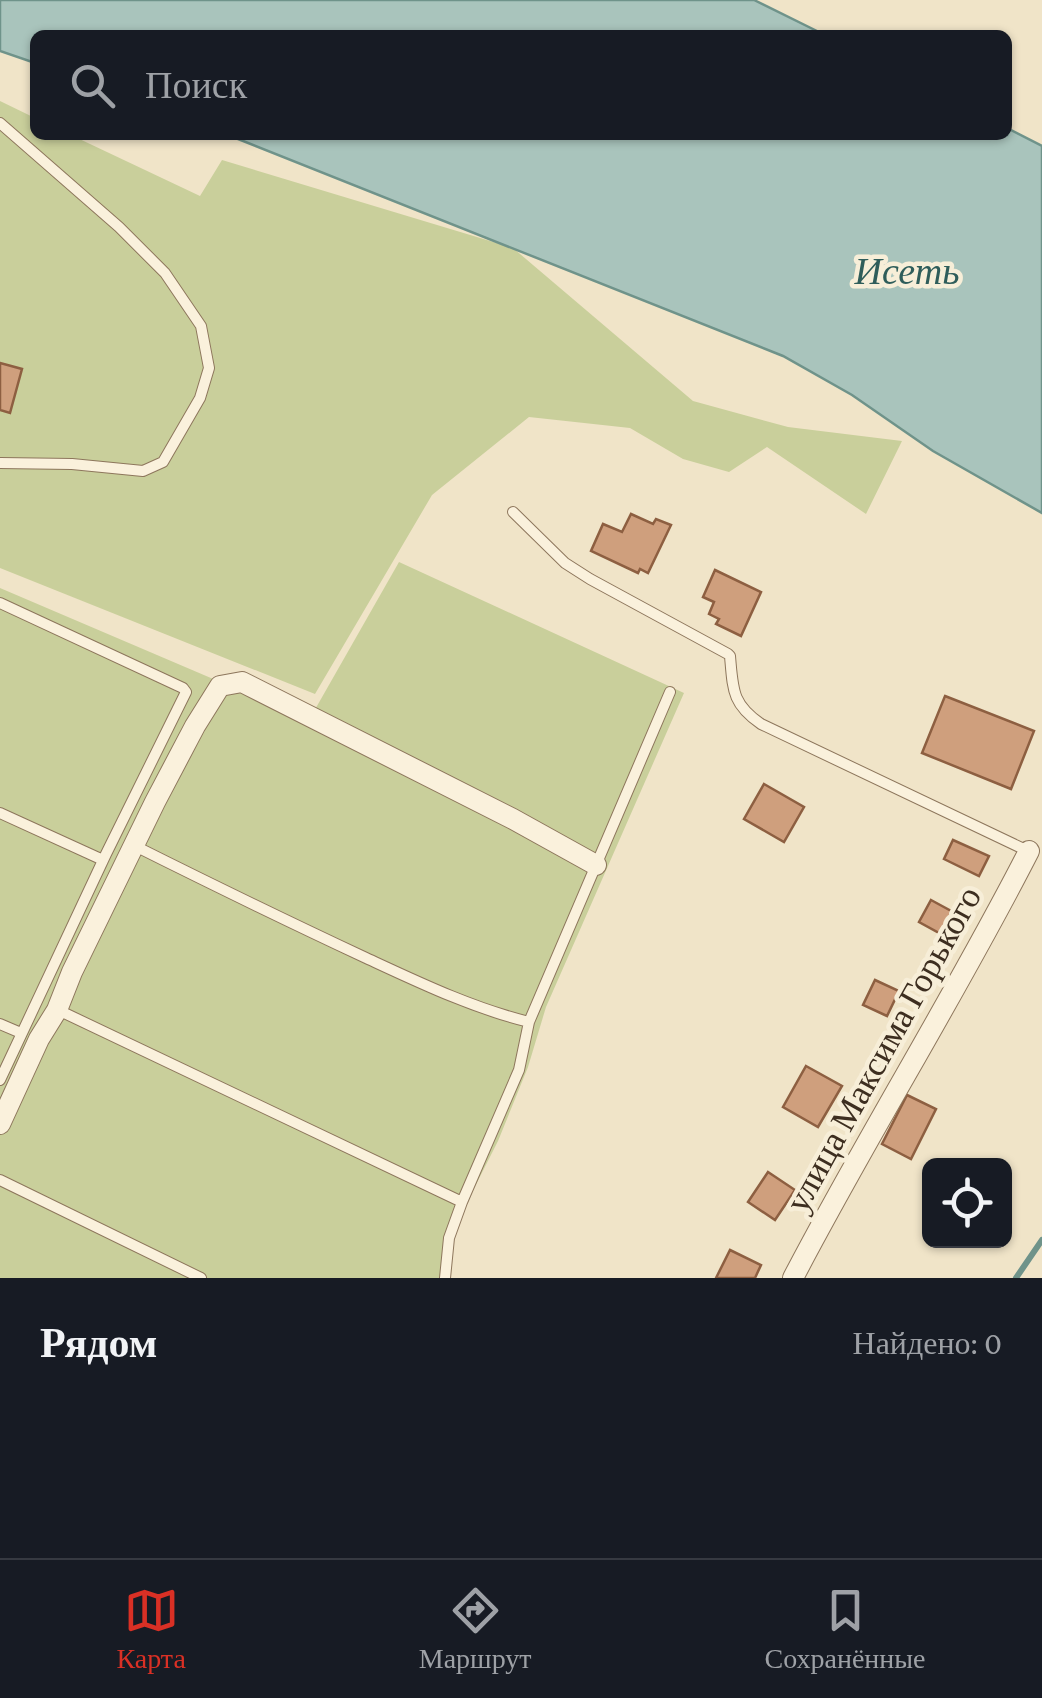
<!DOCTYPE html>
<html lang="ru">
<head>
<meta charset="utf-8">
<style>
  :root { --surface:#171b24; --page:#242831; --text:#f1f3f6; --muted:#9ea1a6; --line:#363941; --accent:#d93025 }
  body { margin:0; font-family:"Crimson Pro",serif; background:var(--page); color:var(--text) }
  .controls { position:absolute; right:30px; bottom:30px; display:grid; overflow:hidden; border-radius:15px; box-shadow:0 2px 8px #0004 }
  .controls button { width:90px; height:90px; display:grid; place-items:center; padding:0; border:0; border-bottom:2px solid var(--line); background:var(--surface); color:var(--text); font:50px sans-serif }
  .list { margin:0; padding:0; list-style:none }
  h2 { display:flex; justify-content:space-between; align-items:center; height:130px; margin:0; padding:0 40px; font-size:42px }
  h2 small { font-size:32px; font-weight:400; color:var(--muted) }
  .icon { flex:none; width:55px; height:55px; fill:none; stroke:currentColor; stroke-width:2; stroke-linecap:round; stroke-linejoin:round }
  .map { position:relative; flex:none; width:1042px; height:1278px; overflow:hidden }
  .search { position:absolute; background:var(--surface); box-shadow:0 2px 8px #0004; left:30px; right:30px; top:30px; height:110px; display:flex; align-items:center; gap:25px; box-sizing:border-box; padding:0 35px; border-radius:15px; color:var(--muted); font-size:38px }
  .sheet { height:280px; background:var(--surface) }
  nav { display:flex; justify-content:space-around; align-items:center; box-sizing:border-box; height:140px; border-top:2px solid var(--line); background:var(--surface); font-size:28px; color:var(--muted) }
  nav a { display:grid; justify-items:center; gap:5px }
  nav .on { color:var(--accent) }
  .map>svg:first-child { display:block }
  .green { fill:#c9cf9b }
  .water { fill:#a9c4bc; stroke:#6f938a; stroke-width:2.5 }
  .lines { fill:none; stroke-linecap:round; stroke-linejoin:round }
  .stream { stroke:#6f938a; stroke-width:6 }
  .building { fill:#cf9f7d; stroke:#8d5f41; stroke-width:2.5 }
  .lane-casing { stroke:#8d765c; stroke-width:12 }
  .street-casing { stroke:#8d765c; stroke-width:22 }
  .lane { stroke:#faf1dc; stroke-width:10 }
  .street { stroke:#faf1dc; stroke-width:20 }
  .labels { text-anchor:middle; stroke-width:9; stroke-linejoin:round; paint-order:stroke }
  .street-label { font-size:35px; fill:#3d2e20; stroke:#f7eed8 }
  .water-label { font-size:38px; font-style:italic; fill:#2f5d5a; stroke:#f7eed8 }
</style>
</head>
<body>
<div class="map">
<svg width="1042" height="1278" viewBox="0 0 1042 1278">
  <rect width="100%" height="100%" fill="#f0e4c8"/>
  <path class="green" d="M0,101L35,118V135H71L200,196L222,160L513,248L693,401L788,427L902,441L866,514L767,447L729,472L683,459L630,428L529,417L432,495L315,694L0,568Z
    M399,562L684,693L546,1007L528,1067L498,1141L449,1238L450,1278H0V588L309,720Z"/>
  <path class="water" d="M0,0H754L825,35H35V63L0,51Z
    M1007,128L1042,146V513L933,451L852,395L783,356L228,135H1007Z"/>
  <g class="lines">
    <path class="stream" d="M1016,1278L1042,1240"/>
  </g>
  <path class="building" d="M0,363L22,369L10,413L0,410Z
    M631,514L653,524L656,519L671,525L648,573L640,569L638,573L591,551L603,524L622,532Z
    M715,570L761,592L741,636L716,624L719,619L709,614L714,602L703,597Z
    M945,696L1034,731L1011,789L922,753Z
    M764,784L804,807L784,842L744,819Z
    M953,840L989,856L979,876L944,859Z
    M931,900L953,912L941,934L919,922Z
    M875,980L899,991L887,1016L863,1005Z
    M806,1066L842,1086L818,1127L783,1107Z
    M907,1095L936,1109L911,1159L882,1144Z
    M768,1172L795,1190L775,1220L748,1202Z
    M730,1250L761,1265L755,1278H716Z"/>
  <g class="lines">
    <defs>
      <path id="lane" d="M0,123L119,227L165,273L201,326L209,368L200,398L163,462L143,471L72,464L0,463
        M513,512L565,563L590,579L728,654L730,656C733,690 732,704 761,724L1028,851
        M0,603L183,688L186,692L106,854L0,1080
        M0,813L103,860
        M135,846C211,884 287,921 364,957C418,982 472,1008 529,1022
        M58,1010L462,1202
        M0,1024L21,1033
        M0,1180L201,1278
        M445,1278L449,1238L462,1202L519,1070L529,1022L670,692"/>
      <path id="street" d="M0,1124L39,1039L57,1010L72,972L155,802L195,726L220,686L242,682L513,819L596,865
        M793,1278C868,1134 955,996 1029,851"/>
    </defs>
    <use href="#lane" class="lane-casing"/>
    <use href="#street" class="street-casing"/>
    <use href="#lane" class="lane"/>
    <use href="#street" class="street"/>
  </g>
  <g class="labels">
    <g class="street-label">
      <text transform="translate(883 1049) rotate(-61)" y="12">улица Максима Горького</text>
    </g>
    <g class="water-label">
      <text x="907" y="284">Исеть</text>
    </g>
  </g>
</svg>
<div class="controls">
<button><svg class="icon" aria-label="locate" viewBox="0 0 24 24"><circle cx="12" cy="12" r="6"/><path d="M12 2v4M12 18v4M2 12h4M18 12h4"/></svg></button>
</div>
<div class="search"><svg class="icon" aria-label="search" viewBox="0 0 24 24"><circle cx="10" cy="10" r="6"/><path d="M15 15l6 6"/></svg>Поиск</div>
</div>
<section class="sheet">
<h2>Рядом<small>Найдено: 0</small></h2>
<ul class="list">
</ul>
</section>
<nav>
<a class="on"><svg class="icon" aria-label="map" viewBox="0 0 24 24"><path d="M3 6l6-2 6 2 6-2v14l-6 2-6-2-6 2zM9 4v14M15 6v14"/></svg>Карта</a>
<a><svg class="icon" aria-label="directions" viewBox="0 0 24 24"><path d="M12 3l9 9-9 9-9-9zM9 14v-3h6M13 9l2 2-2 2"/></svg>Маршрут</a>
<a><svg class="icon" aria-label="saved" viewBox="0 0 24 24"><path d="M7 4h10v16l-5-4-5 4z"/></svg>Сохранённые</a>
</nav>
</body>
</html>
